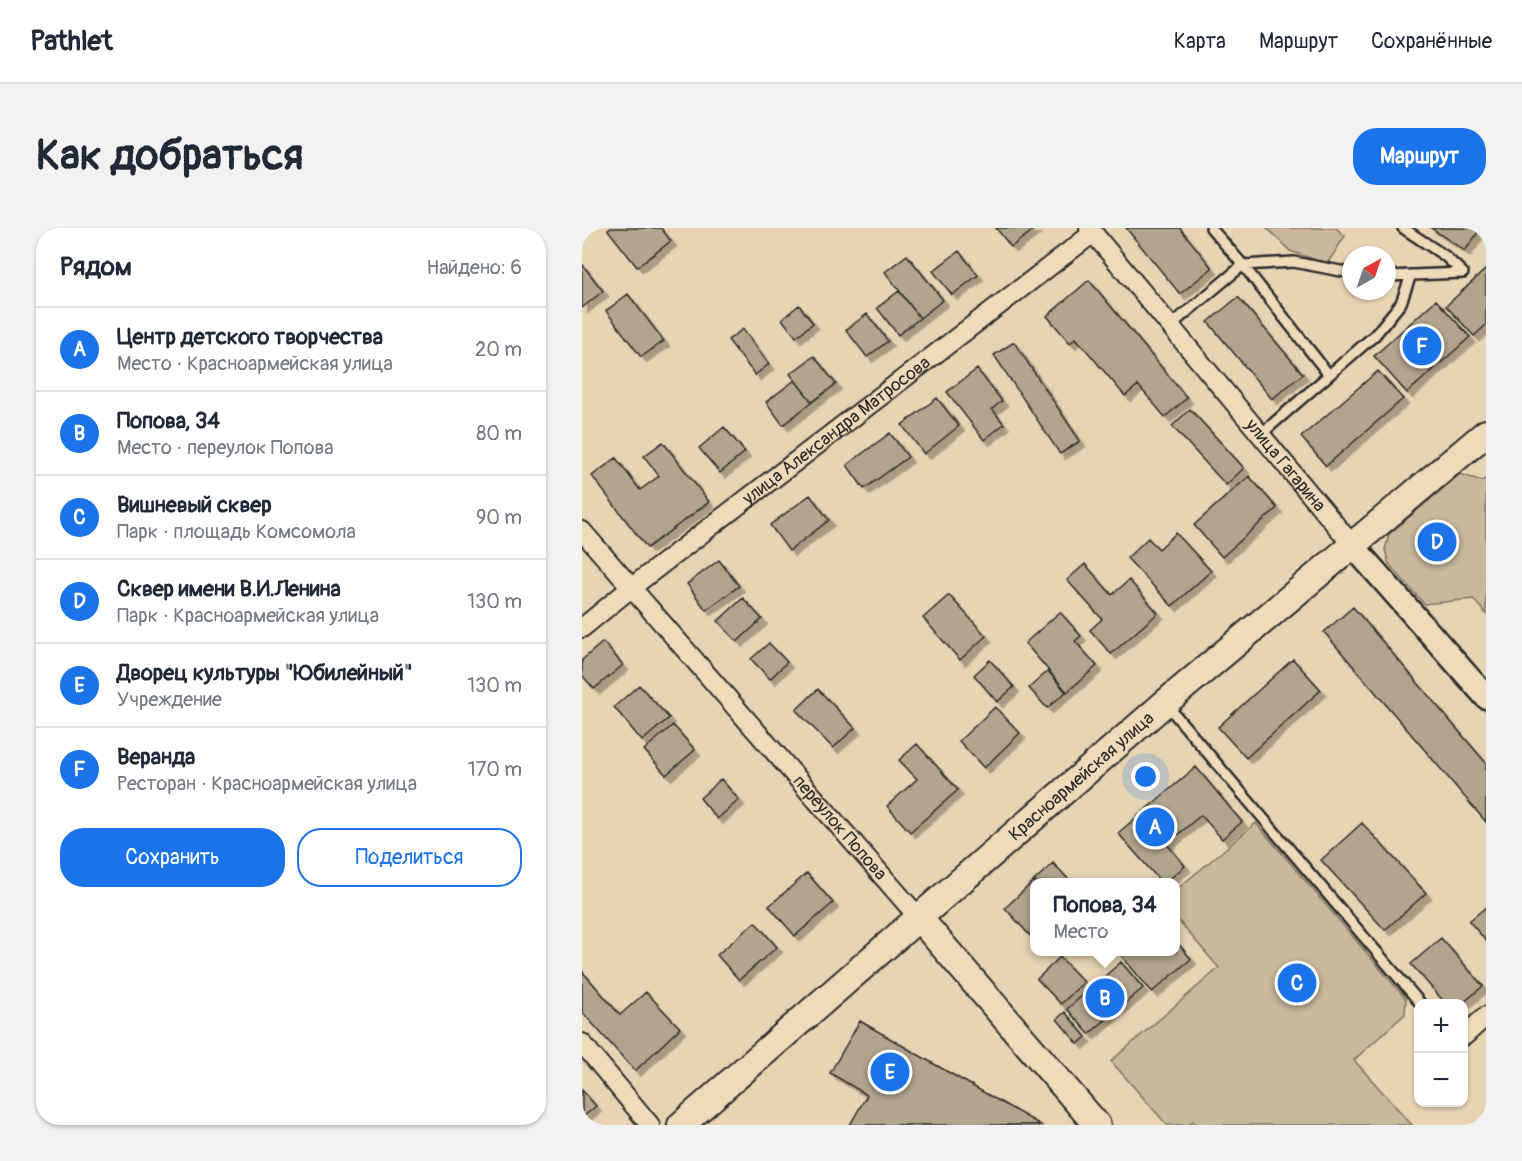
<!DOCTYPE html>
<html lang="ru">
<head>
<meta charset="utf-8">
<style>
  :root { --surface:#fff; --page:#f2f2f3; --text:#1f2937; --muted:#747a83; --line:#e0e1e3; --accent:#1a73e8 }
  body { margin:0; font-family:Pangolin,sans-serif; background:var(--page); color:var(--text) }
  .controls { position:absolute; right:18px; bottom:18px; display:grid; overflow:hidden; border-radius:12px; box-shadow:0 2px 4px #0004 }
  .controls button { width:54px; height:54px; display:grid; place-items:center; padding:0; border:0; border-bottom:2px solid var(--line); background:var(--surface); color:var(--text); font:30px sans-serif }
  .compass { position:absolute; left:760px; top:18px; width:54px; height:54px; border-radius:50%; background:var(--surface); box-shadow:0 2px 4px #0004; rotate:40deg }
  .you { position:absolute; left:564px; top:549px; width:21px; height:21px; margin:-15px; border:4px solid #fff; border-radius:50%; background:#1a73e8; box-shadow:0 0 0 9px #1a73e833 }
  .badge { display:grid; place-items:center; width:39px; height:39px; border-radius:50%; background:var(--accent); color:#fff; font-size:20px; font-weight:700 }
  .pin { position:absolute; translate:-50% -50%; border:3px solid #fff; box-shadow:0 2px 6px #0006 }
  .popup { position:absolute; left:448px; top:650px; width:150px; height:78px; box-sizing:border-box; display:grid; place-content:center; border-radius:12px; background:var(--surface); filter:drop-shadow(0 2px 4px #0005); font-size:20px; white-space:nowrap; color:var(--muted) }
  .popup b { font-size:22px; color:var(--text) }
  .popup::after { content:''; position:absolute; left:50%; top:100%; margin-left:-12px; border:12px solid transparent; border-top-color:var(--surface) }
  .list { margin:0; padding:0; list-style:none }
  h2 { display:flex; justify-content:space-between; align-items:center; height:78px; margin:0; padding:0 24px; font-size:26px }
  h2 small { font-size:20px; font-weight:400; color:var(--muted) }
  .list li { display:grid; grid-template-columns:39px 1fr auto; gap:18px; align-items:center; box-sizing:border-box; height:84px; padding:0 24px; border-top:2px solid var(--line) }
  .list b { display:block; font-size:22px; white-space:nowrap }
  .list p { margin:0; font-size:20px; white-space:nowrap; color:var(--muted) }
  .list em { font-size:20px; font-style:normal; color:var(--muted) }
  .actions { display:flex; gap:12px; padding:18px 24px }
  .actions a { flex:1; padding:14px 0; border:2px solid var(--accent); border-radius:24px; text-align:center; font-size:21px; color:var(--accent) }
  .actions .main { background:var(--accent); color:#fff }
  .map { position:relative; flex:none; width:904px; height:897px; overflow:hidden; border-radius:24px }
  header { display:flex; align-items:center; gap:36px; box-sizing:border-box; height:84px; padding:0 30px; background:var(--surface); border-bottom:2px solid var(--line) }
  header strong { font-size:28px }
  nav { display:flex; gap:33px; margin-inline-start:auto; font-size:21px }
  .intro { display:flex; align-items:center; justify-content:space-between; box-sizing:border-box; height:144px; padding:0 36px }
  h1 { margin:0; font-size:42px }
  .button { padding:15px 27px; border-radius:24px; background:var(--accent); color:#fff; font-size:21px; font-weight:700 }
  main { display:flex; gap:36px; padding:0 36px }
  aside { flex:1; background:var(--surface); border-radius:24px; box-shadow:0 2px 4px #0004 }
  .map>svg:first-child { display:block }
  .green { fill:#c8b89c; stroke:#7a7264; stroke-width:1.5 }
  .building { fill:#b2a58e; stroke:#2b2b2b; stroke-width:1.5; filter:url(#shadow) }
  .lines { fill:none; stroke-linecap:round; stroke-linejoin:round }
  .service-casing { stroke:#2b2b2b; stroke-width:14 }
  .minor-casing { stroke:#2b2b2b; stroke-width:22 }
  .tertiary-casing { stroke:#2b2b2b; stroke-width:27 }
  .secondary-casing { stroke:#2b2b2b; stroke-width:30 }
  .service { stroke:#efdbb9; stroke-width:9 }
  .minor { stroke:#efdbb9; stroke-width:18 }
  .tertiary { stroke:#efdbb9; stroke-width:22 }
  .secondary { stroke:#efdbb9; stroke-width:26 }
  .labels { text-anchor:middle; stroke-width:4.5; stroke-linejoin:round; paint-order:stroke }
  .street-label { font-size:18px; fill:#2b2b2b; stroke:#efdbb9 }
</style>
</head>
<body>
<header>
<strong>Pathlet</strong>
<nav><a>Карта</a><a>Маршрут</a><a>Сохранённые</a></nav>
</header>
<div class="intro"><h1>Как добраться</h1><a class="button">Маршрут</a></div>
<main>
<aside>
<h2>Рядом<small>Найдено: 6</small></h2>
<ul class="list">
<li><span class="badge">A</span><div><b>Центр детского творчества</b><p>Место · Красноармейская улица</p></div><em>20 m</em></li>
<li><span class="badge">B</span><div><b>Попова, 34</b><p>Место · переулок Попова</p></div><em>80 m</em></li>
<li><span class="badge">C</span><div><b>Вишневый сквер</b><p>Парк · площадь Комсомола</p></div><em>90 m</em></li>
<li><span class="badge">D</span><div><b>Сквер имени В.И.Ленина</b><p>Парк · Красноармейская улица</p></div><em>130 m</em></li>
<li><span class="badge">E</span><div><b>Дворец культуры &quot;Юбилейный&quot;</b><p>Учреждение</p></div><em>130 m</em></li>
<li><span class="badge">F</span><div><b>Веранда</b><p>Ресторан · Красноармейская улица</p></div><em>170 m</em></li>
</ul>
<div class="actions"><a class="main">Сохранить</a><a>Поделиться</a></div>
</aside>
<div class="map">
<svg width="904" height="897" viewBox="0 0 904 897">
  <defs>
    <filter id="shadow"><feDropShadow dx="5.5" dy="5.5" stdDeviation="0" flood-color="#0004"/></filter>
  </defs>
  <rect width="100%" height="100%" fill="#e7d4b3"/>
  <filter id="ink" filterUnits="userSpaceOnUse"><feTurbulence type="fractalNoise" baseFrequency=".0167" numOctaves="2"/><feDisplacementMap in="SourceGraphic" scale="12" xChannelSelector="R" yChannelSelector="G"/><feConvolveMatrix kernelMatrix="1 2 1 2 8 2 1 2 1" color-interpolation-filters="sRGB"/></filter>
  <g filter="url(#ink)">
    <path class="green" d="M685,0H754L763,8L745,36L708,23Z
      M878,246L900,253L904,250V386L891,371L842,376L807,336L803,322L807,306Z
      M674,595L824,771L823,786L772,832L830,897H615L611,893L606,897H585L529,833L637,740L594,690V662Z"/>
    <path class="building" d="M29,0H79L89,13L55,39L26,2Z
      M414,0H454L429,19Z
      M544,0H598L630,40L598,66Z
      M849,0H899L883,23Z
      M377,23L396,47L370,67L351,43Z
      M325,27L361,72L338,90L303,44Z
      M0,36L21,63L0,80Z
      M904,41V97L892,108L864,78Z
      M507,52L605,170L583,189L556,157L543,168L494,110L488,115L465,88Z
      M317,63L338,90L316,107L295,80Z
      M46,66L82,113L59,129L24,83Z
      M656,69L721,146L690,171L626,94Z
      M854,72L888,109L825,165L792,128Z
      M217,77L231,95L214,109L200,91Z
      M285,86L306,113L285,129L264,102Z
      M161,101L187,136L173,147L146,112Z
      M432,114L498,213L478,226L412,127Z
      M232,128L254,156L230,174L208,146Z
      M395,141L420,173L410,181L422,196L402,212L365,164Z
      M796,143L821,171L744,238L719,209Z
      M213,152L230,174L201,197L184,174Z
      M355,170L377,198L342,226L320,197Z
      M608,181L662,240L644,257L590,198Z
      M142,199L163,224L138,245L117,220Z
      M308,205L326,229L282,261L265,237Z
      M81,214L127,274L65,320L10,248L34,230L58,262L77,248L62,228Z
      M667,248L695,280L640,329L612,297Z
      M228,267L247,292L207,323L188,297Z
      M594,305L629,343L590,378L545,330L566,310L577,321Z
      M137,332L157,358L124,382L105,356Z
      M503,336L530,367L547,352L576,385L529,426L508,402L520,391L485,352Z
      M367,367L404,408L378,432L341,390Z
      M161,370L180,391L155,414L136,393Z
      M771,379L904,535V594L742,404Z
      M478,384L499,408L493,413L515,438L485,464L443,415Z
      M21,414L41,437L12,461L0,447V432Z
      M187,415L205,434L188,451L169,431Z
      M711,431L739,462L664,530L636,499Z
      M408,432L432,459L415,474L392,447Z
      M466,443L484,464L465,480L447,460Z
      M57,457L87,490L60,513L32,479Z
      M236,461L273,500L251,520L214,482Z
      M413,479L438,505L402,540L377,513Z
      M91,497L113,522L84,547L62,522Z
      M335,516L376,562L328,604L305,578L335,551L317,532Z
      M614,539L660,594L640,611L619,587L585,616L603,638L584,654H579L536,605Z
      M139,551L157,572L135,591L118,570Z
      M780,595L844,665L803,702L739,632Z
      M471,635L489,654H452V712L423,680Z
      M225,645L251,675L213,708L187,678Z
      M904,679V713L887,693Z
      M173,694L195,719L157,752L135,727Z
      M859,710L901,758L880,776H864L829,736Z
      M594,713L609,731L570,764L536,724H594Z
      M478,729L502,754L479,776L455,751Z
      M539,734L561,760L507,806L485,781Z
      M0,743L38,787L64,764L98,800L53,843L0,784Z
      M483,784L504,809L496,816L475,791Z
      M278,793L366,844L459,897H268L285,867L248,845Z
      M0,862L14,878L0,890Z"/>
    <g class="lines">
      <defs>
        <path id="service" d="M629,0L661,37L747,147
          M805,48L881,45L863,28L821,0
          M588,98L661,37L712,34L769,45
          M678,207L793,107L819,75L829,47
          M584,476L839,776"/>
        <g id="minor">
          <path id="s1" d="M507,0L771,318"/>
          <path id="s2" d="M0,303L337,690"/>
          <path id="s3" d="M0,400L50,359L511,5"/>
          <path d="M882,808L904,788"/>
          <path d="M0,815L68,897"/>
        </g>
        <path id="tertiary" d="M771,318L904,469"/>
        <g id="secondary">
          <path d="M337,690L515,897"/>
          <path id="s4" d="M99,897L583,475L904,205"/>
        </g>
      </defs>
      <use href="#service" class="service-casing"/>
      <use href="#minor" class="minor-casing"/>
      <use href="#tertiary" class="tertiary-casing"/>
      <use href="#secondary" class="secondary-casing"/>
      <use href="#service" class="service"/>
      <use href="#minor" class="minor"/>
      <use href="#tertiary" class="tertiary"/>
      <use href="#secondary" class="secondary"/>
    </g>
  </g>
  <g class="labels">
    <g class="street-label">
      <text dy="6" stroke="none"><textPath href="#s3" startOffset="322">улица Александра Матросова</textPath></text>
      <text dy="6" stroke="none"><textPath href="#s1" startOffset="308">улица Гагарина</textPath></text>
      <text dy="6" stroke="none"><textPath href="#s4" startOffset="531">Красноармейская улица</textPath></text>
      <text dy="6" stroke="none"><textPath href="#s2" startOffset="393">переулок Попова</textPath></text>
    </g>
  </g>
</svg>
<div class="controls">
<button>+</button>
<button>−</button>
</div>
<svg class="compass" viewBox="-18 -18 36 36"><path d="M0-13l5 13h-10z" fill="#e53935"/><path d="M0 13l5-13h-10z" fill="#747a83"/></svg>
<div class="you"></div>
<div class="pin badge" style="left:573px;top:599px">A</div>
<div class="pin badge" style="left:523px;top:770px">B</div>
<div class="popup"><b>Попова, 34</b>Место</div>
<div class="pin badge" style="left:715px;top:755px">C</div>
<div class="pin badge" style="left:855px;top:314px">D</div>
<div class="pin badge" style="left:308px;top:844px">E</div>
<div class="pin badge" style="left:840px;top:118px">F</div>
</div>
</main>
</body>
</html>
